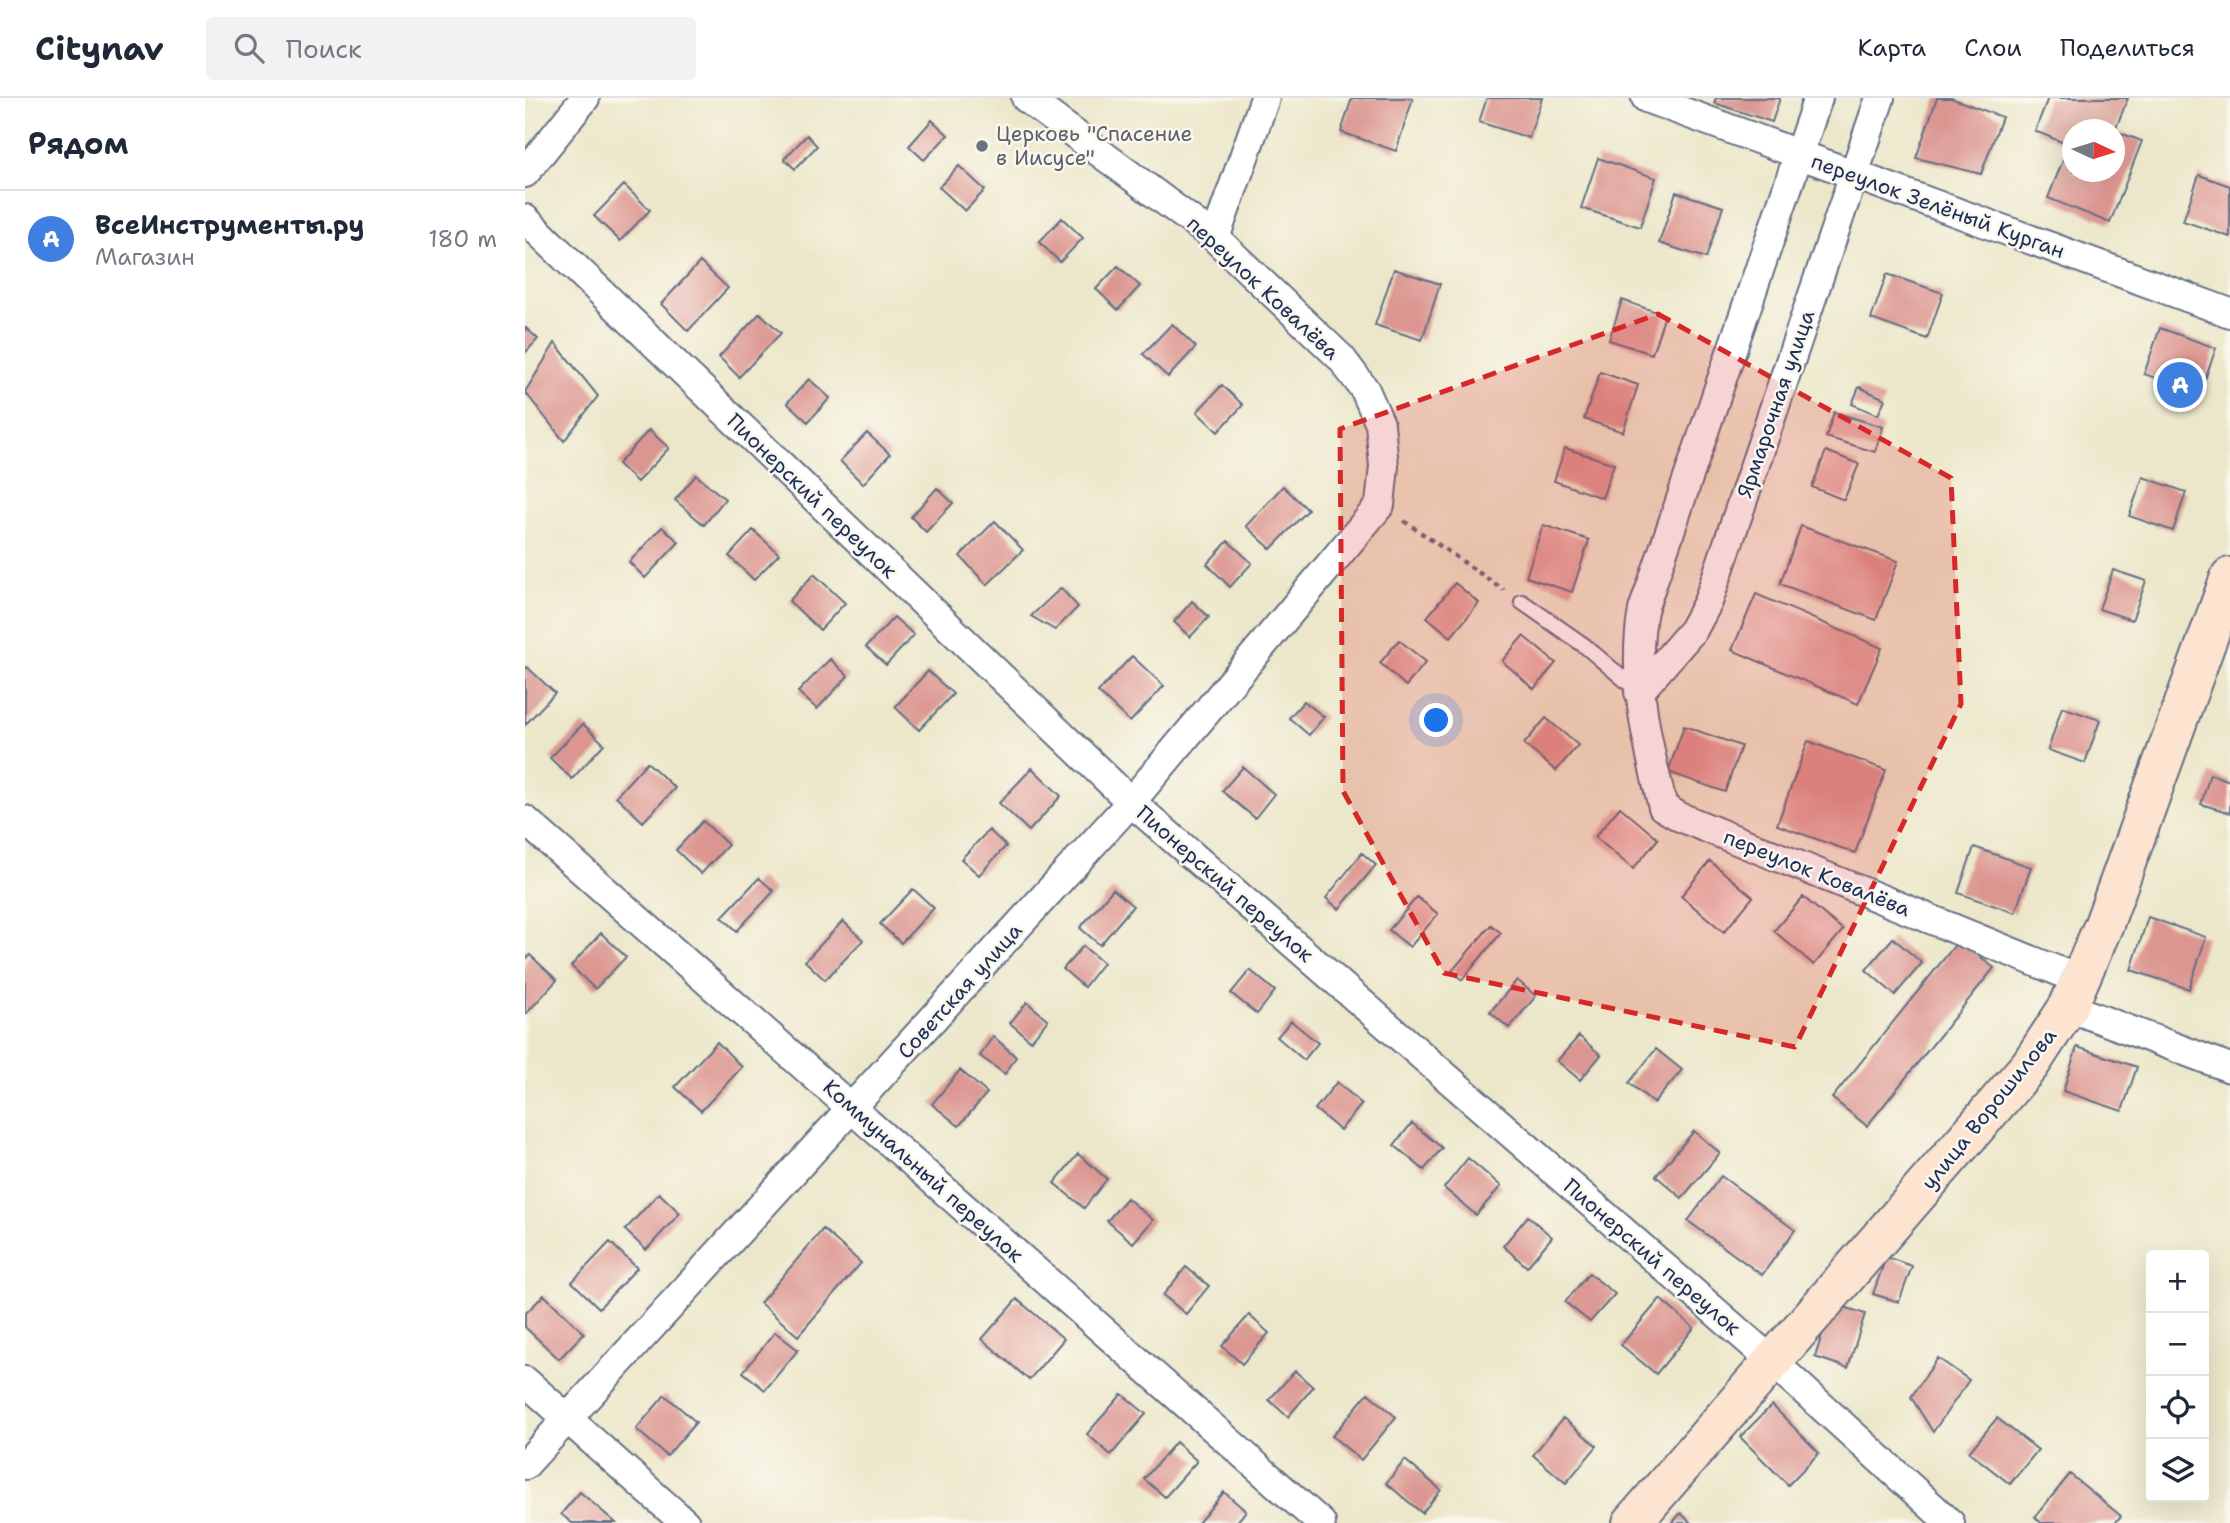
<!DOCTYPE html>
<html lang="ru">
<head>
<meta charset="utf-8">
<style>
  :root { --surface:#fff; --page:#f2f2f3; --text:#1f2937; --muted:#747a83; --line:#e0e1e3; --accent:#db2777 }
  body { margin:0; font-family:"Shantell Sans",sans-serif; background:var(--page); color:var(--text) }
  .controls { position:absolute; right:21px; bottom:21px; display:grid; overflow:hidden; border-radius:7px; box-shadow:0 7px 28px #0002 }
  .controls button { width:63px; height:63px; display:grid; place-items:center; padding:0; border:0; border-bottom:2px solid var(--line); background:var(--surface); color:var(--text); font:35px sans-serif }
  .compass { position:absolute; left:1537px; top:21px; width:63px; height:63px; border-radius:50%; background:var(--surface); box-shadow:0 7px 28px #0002; rotate:94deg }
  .you { position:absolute; left:912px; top:623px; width:24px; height:24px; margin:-18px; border:5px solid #fff; border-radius:50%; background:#1a73e8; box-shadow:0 0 0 10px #1a73e833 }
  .badge { display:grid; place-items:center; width:46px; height:46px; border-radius:50%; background:var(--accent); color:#fff; font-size:23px; font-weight:700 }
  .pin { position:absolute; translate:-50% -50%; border:4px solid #fff; box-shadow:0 2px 7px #0006 }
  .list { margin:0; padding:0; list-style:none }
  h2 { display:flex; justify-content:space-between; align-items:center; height:91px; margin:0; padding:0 28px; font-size:30px }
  h2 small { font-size:23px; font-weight:400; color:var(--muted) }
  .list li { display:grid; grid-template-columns:46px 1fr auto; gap:21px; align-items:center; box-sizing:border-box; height:98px; padding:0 28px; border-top:2px solid var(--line) }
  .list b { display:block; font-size:26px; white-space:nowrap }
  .list p { margin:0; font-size:23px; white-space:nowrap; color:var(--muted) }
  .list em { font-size:23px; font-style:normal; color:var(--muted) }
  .icon { flex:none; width:38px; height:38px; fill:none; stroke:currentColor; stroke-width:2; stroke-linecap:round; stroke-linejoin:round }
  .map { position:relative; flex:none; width:1705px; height:1425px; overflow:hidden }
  header { display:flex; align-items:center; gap:42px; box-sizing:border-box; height:98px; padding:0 35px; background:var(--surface); border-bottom:2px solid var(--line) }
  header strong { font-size:33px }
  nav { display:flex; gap:38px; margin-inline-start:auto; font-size:24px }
  .search { width:490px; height:63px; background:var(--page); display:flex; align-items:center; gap:18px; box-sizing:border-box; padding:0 24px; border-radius:7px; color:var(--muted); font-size:26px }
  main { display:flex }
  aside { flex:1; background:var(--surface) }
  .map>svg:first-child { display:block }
  .building { fill:#dc9691 }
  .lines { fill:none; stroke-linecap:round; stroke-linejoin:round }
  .lane-casing { stroke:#646f84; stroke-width:18 }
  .street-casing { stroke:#646f84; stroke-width:32 }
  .secondary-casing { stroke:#646f84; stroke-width:42 }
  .path { stroke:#646f84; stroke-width:4.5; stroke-dasharray:5 5; stroke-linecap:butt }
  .lane { stroke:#fff; stroke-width:14 }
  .street { stroke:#fff; stroke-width:28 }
  .secondary { stroke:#fde4d0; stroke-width:38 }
  .marked { fill:#d62828; fill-opacity:0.2; stroke:#d62828; stroke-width:5; stroke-dasharray:14 9; stroke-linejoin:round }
  .worship-dot { fill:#6b7280; stroke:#fbf7ec; stroke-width:2.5 }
  .labels { text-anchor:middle; stroke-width:5; stroke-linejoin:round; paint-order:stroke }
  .worship-label { font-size:21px; fill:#5b616d; stroke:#fbf7ec; text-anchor:start }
  .street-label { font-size:21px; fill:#1b2f5e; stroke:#fbf7ec }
</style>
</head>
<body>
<header>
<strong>Citynav</strong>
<div class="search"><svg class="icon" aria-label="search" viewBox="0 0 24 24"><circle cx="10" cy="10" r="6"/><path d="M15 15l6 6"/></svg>Поиск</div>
<nav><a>Карта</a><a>Слои</a><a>Поделиться</a></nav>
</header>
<main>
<aside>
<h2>Рядом<small></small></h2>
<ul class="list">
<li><span class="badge" style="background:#3f7fe0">A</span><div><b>ВсеИнструменты.ру</b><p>Магазин</p></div><em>180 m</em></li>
</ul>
</aside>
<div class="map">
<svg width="1705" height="1425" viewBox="0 0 1705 1425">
  <rect width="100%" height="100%" fill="#fbf7ec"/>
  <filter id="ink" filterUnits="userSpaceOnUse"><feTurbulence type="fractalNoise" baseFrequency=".0143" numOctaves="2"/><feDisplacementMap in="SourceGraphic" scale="14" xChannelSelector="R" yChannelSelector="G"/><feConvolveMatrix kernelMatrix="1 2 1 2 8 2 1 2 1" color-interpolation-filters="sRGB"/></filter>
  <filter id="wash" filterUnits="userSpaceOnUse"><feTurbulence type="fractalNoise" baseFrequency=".00686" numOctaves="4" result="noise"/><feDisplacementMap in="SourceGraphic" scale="28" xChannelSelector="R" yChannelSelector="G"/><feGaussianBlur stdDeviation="1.57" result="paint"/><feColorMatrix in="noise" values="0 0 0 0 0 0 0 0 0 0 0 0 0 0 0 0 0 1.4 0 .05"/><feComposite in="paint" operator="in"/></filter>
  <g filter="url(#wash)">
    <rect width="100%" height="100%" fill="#ece7ca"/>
    <g id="blocks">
      <path class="building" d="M827,0H888L871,53L816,34Z
        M962,0H1017L1004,40L954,24Z
        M1191,0H1255L1247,24L1189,5Z
        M1412,0H1426L1477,19L1456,76L1391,60Z
        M1523,0H1603L1590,32H1548V74H1590V33L1617,43L1585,125L1523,100L1544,47L1510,33Z
        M407,22L423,37L399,62L384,48Z
        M282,37L292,48L270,71L259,61Z
        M1073,60L1131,80L1115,129L1056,110Z
        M434,68L460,92L440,113L414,89Z
        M1674,77L1705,88V139L1658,123Z
        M99,87L125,112L95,143L69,118Z
        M1151,94L1198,109L1181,160L1134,145Z
        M537,120L558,140L535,164L514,144Z
        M175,164L203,190L163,233L136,206Z
        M593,168L615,188L593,212L571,191Z
        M869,171L915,186L897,242L850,227Z
        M1362,176L1418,195L1402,241L1346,221Z
        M1097,202L1140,217L1127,256L1084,242Z
        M235,215L256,235L214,279L194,259Z
        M647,226L671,249L643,279L618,256Z
        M0,229L13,241L0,255Z
        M1635,230L1691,250L1675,296L1619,276Z
        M30,245L73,298L39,343L0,294Z
        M1075,274L1113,287L1098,334L1059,321Z
        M284,281L305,300L283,324L262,305Z
        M697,287L718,307L693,334L672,314Z
        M1334,289L1360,301L1353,317L1327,306Z
        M1309,314L1358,329L1350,354L1301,339Z
        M124,332L144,350L112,384L93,366Z
        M342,335L365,356L338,386L315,363Z
        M1040,350L1089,366L1077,400L1029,383Z
        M1301,353L1334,366L1319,402L1287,389Z
        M171,377L200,401L179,427L150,402Z
        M1618,379L1661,394L1648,433L1604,418Z
        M758,388L783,412L746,451L721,428Z
        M412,390L428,405L401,434L386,419Z
        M470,423L498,452L462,487L435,458Z
        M1018,427L1064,442L1047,494L1001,479Z
        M1276,428L1373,463L1351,522L1255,486Z
        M137,429L154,444L120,480L104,464Z
        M228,432L254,456L229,482L204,458Z
        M703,443L727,465L705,489L682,466Z
        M1588,472L1621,483L1607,522L1574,511Z
        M289,476L320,505L295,532L264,503Z
        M930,485L954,505L926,539L902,519Z
        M536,490L553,509L530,532L506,518Z
        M1231,496L1357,550L1333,606L1207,552Z
        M667,503L684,519L665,539L649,524Z
        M369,519L389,537L361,567L341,549Z
        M998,538L1031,565L1009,591L977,563Z
        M874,542L901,564L881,588L855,565Z
        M607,558L639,588L605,624L573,594Z
        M305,561L323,578L292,611L273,594Z
        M2,569L30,595L0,627V571Z
        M403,573L428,596L394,632L370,609Z
        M779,603L799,619L784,637L764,620Z
        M1537,609L1575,622L1560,665L1523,652Z
        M1021,620L1053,647L1031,673L999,646Z
        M58,626L79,646L47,681L25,660Z
        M1159,628L1216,648L1200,694L1143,674Z
        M1283,643L1361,672L1330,755L1252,727Z
        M122,664L150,690L118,724L91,698Z
        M718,669L749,696L730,720L697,693Z
        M507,670L536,698L504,733L474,705Z
        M1685,676L1705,683V715L1676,706Z
        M1095,709L1133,741L1108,771L1070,739Z
        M178,723L203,747L176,776L151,752Z
        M464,732L481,748L454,777L436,761Z
        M1449,749L1506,769L1490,815L1433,795Z
        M837,755L851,767L814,811L801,800Z
        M1185,763L1228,799L1199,834L1156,798Z
        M234,780L249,793L212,833L197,819Z
        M388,791L409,810L376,845L355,826Z
        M588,791L608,808L575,847L555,830Z
        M892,799L913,816L885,849L864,832Z
        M1278,799L1318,832L1289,867L1249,833Z
        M1623,819L1681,839L1664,891L1606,872Z
        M318,823L338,842L300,882L280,863Z
        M966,827L976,835L937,882L927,873Z
        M76,835L101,859L70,891L46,868Z
        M1368,840L1397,865L1370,897L1341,872Z
        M1434,842L1469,870L1342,1028L1307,1000Z
        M558,848L578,865L559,889L538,871Z
        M5,857L32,882L0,917V862Z
        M725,872L750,893L732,916L706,895Z
        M992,882L1011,898L984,930L965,914Z
        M502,904L523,922L506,943L485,925Z
        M766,923L793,945L779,962L752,939Z
        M468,938L491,959L480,976L455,958Z
        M1054,938L1076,957L1055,982L1032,963Z
        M192,944L217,969L176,1013L150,989Z
        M1552,949L1612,969L1597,1013L1538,993Z
        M1131,951L1157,972L1129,1005L1104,985Z
        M435,972L462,995L434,1028L407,1006Z
        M812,984L837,1006L815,1032L790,1011Z
        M887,1025L917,1050L899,1072L869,1047Z
        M1169,1033L1195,1055L1157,1100L1131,1078Z
        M553,1056L582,1081L559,1110L529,1085Z
        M943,1060L976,1088L951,1117L919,1090Z
        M1196,1078L1270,1132L1237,1177L1163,1123Z
        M134,1095L155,1115L121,1152L100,1132Z
        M602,1100L628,1122L608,1145L582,1123Z
        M1003,1118L1027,1139L1002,1169L978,1148Z
        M298,1131L336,1165L273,1238L235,1205Z
        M85,1144L112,1170L74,1210L47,1184Z
        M1361,1159L1387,1168L1374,1204L1348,1196Z
        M661,1169L684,1188L661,1216L638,1197Z
        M1064,1175L1090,1196L1065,1224L1040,1204Z
        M19,1197L59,1235L34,1261L0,1229V1216Z
        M492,1201L539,1241L504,1282L457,1241Z
        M1135,1201L1169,1230L1131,1276L1096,1247Z
        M1307,1205L1340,1216L1323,1270L1290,1259Z
        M724,1217L744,1235L717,1266L697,1248Z
        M250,1234L273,1252L240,1292L218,1274Z
        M1413,1260L1444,1282L1408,1334L1386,1299Z
        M770,1273L788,1289L763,1319L744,1302Z
        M843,1295L871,1319L836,1362L807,1338Z
        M597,1296L621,1316L586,1357L562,1336Z
        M140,1297L171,1324L142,1358L111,1331Z
        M1247,1307L1294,1355L1263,1387L1215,1339Z
        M1038,1320L1072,1348L1041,1385L1008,1357Z
        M1472,1320L1513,1352L1485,1386L1444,1354Z
        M651,1344L672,1363L640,1399L619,1381Z
        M880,1362L916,1392L897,1415L861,1385Z
        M1545,1376L1596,1418L1590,1425H1516L1510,1419Z
        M55,1394L91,1425H47L36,1416Z
        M699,1394L721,1413L711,1425H673Z
        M1156,1415L1166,1425H1147Z"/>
    </g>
  </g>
  <g filter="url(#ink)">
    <use href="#blocks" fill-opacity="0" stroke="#646f84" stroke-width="2"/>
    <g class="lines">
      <defs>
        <path id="lane" d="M997,504L1060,548L1113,593"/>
        <path id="street" d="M1121,0L1705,215
          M1293,0L1118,512C1106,578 1122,645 1138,709L1155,719L1555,882
          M0,75L60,0
          M0,121L606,704L1248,1264L1425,1425
          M690,140L740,0
          M1114,594L1168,532L1183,504L1355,0
          M0,722L796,1425
          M1543,909L1705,970
          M0,1283L160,1425
          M0,1367L606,704L855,407L859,368L855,326L840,292L816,260L690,140L501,0"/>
        <path id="secondary" d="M1107,1425L1505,967L1543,909L1579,826L1705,479"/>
      </defs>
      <use href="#lane" class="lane-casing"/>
      <use href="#street" class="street-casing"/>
      <use href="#secondary" class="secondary-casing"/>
      <path class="path" d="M879,423L979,492"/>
      <use href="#lane" class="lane"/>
      <use href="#street" class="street"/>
      <use href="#secondary" class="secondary"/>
    </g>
  </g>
  <path class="marked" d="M1133,216L1426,380L1436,606L1270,949L919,875L818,693L815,331Z"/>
  <circle class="worship-dot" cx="457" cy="48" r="7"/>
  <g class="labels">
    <g class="worship-label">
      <text x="471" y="43">Церковь "Спасение<tspan x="471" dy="24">в Иисусе"</tspan></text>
    </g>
    <g class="street-label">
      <text transform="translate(1413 108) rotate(20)" y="7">переулок Зелёный Курган</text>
      <text transform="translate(738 190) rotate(43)" y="7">переулок Ковалёва</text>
      <text transform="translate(1251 306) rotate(-71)" y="7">Ярмарочная улица</text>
      <text transform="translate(287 398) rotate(44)" y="7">Пионерский переулок</text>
      <text transform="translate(1292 775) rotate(22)" y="7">переулок Ковалёва</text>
      <text transform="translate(700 786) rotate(41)" y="7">Пионерский переулок</text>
      <text transform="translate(435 893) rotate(-48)" y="7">Советская улица</text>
      <text transform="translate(1464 1011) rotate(-51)" y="7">улица Ворошилова</text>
      <text transform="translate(398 1073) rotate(42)" y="7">Коммунальный переулок</text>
      <text transform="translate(1127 1159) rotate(41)" y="7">Пионерский переулок</text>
    </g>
  </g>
</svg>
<div class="controls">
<button>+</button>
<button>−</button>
<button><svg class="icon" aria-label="locate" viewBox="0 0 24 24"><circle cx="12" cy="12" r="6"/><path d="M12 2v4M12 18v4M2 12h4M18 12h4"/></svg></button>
<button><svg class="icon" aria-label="layers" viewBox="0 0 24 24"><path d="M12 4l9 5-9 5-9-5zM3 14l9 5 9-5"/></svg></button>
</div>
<svg class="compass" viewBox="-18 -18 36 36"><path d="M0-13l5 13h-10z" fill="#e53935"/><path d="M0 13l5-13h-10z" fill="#747a83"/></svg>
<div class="you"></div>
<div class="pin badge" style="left:1655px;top:287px;background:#3f7fe0">A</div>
</div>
</main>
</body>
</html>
